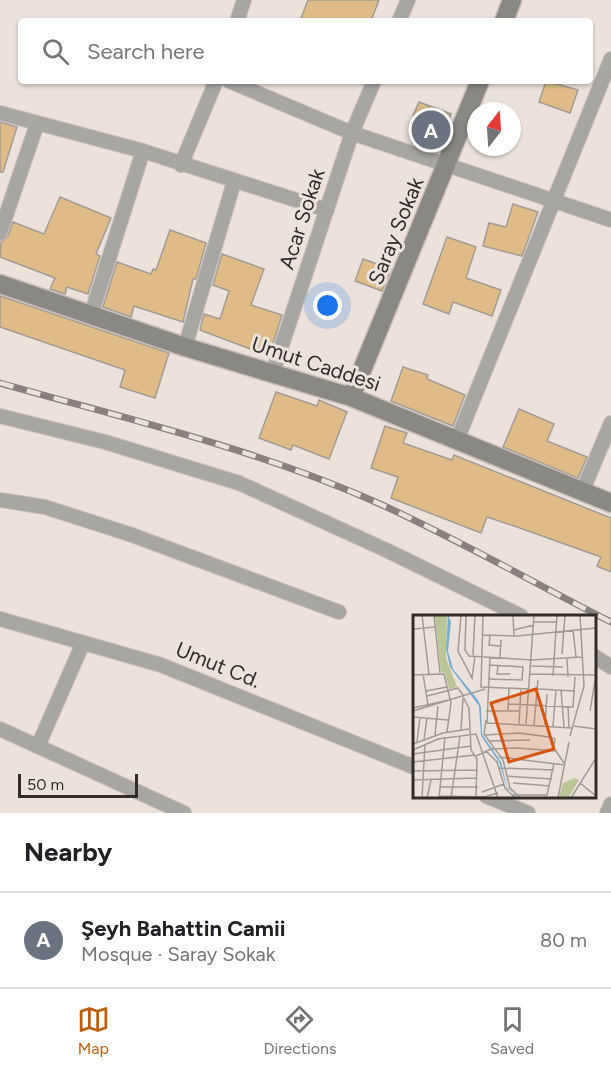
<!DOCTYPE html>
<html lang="en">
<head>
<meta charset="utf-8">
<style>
  :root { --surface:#fff; --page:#f2f2f2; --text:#202124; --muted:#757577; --line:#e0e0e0; --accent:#ba5d0c }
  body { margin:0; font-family:Figtree,sans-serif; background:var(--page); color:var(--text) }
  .compass { position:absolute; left:467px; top:102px; width:54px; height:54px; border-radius:50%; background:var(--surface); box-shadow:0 2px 4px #0004; rotate:17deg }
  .scale { position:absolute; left:18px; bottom:15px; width:120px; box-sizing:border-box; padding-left:6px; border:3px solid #312d2b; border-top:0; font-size:16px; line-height:21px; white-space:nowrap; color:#312d2b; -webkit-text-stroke:4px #ece2dc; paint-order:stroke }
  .you { position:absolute; left:328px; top:306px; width:21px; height:21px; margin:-15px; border:4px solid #fff; border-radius:50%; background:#1a73e8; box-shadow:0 0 0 9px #1a73e833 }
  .badge { display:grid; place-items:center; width:39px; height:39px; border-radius:50%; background:var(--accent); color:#fff; font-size:20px; font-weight:700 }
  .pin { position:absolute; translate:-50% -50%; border:3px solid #fff; box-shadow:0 2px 6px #0006 }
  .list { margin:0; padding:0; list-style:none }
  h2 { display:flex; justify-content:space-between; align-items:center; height:78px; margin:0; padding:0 24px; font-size:26px }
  h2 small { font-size:20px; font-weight:400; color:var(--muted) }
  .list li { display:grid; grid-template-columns:39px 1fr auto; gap:18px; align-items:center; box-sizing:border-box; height:96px; padding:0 24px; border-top:2px solid var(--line) }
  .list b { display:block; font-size:22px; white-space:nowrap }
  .list p { margin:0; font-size:20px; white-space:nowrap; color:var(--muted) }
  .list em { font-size:20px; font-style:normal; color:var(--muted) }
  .icon { flex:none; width:33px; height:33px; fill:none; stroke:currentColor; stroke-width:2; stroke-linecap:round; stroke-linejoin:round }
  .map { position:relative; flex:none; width:611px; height:813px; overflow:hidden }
  .search { position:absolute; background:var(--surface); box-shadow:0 2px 4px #0004; left:18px; right:18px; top:18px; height:66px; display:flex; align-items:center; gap:15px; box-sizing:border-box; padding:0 21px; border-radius:6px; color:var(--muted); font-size:22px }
  .sheet { height:174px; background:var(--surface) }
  nav { display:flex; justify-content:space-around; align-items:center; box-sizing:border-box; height:84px; border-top:2px solid var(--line); background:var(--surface); font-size:16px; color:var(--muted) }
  nav a { display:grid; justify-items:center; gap:3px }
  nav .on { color:var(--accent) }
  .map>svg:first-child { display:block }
  .building { fill:#dfbc87; stroke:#a29c94; stroke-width:1.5 }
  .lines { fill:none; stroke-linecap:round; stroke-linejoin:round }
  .street-casing { stroke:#c7beb9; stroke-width:16 }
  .secondary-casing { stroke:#c7beb9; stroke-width:21 }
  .street { stroke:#a8a6a2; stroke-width:14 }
  .secondary { stroke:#8a8882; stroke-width:18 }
  .rail-casing { stroke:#88827e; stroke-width:7 }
  .rail { stroke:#ece2dc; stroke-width:4.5; stroke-dasharray:14; stroke-linecap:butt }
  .labels { text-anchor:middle; stroke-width:6; stroke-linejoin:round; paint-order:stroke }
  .street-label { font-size:21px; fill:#312d2b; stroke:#ece2dc }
  .inset-road { fill:none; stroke:#a19a95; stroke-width:1.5 }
  .view { fill:#d6550f; fill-opacity:0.15; stroke:#d6550f; stroke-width:3 }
  .inset-edge { fill:none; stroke:#312d2b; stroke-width:3 }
</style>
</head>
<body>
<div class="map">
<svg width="611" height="813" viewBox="0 0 611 813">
  <rect width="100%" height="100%" fill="#ece2dc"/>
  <path class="building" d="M308,0H379L371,21H300Z
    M546,81L578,90L570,113L539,102Z
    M419,102L451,114L437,152L412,142L421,118L413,116Z
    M0,122L17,127L3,172H0Z
    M60,197L111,218L96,254L100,256L88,294L67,287L65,294L50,289L55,278L0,257L1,242L8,236L13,222L44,234Z
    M513,204L538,212L522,256L483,246L489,223L506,227Z
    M170,230L206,243L196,279H193L183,322L134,306L131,317L103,307L117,262L151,274L153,269L156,270Z
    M447,237L476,247L466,278L501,290L492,316L453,302L449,314L423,304Z
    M222,254L264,269L251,305L282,315L269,356L200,330L204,314L220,319L229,291L213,285Z
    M363,259L391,269L382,291L355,281Z
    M0,296L169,353L155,398L120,387L125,370L0,327Z
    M403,367L428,375L427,379L465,395L453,426L391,401Z
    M276,392L317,406L319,400L347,412L329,459L293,445L291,450L259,438Z
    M519,409L554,424L547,441L587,457L578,478L503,447Z
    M385,426L407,433L403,443L452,460L454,455L611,518V572L597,566L601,557L517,527L487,517L481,533L391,498L398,477L371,468Z"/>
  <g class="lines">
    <defs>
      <path id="street" d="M237,21L244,0
        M399,21L408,0
        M229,81L352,133L611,220
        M0,113L143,151L327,210
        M181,165L216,81
        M0,233L37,124
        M91,315L143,151
        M185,347L234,182
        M273,372L352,133L374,81
        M0,416L105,442L239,483L386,550L521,616
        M457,440L611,59
        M582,492L611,423
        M0,500L45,507L132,535L339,612
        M0,619L161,665L414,767
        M594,656L611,667
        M0,729L184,813
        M38,746L83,643
        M486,796L528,813
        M607,813L611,804"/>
      <path id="secondary" d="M504,21L512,0
        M0,284L185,347L351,397L611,503
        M351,397L480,81"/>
    </defs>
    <use href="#street" class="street-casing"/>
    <use href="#secondary" class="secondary-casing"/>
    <use href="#street" class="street"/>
    <use href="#secondary" class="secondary"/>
    <defs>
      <path id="rail" d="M0,383C127,419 260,450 380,504C459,540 534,583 611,622"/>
    </defs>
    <use href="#rail" class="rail-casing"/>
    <use href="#rail" class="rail"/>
  </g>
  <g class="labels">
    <g class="street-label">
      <text transform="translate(302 219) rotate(-72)" y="7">Acar Sokak</text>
      <text transform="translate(396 231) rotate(-68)" y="7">Saray Sokak</text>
      <text transform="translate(316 364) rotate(18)" y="7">Umut Caddesi</text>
      <text transform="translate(218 665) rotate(22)" y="7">Umut Cd.</text>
    </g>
  </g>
  <g transform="translate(413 615)">
    <rect width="183" height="183" fill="#ece2dc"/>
    <path d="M22,0L34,1L33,43L44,72L36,74L32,58L28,57ZM162,163L166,165L155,183H146L150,168Z" fill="#bbc697"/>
    <path d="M35,0L38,7L35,36L40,54L65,85L68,92L69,119L88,147L94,172L106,183L94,173L86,147L68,121L66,91L37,52L33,34Z" fill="#76aed3"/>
    <path class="inset-road" d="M9,0L16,59M21,0L27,58M48,0L45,36L59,63L62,41M53,0L52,35L56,41L119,45L169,42M70,0L68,72L116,74M100,0L101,21M121,7H143M0,14L22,12M101,15L121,10M160,15L163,42M70,20L104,21L183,13M77,20L76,30L87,31M149,39L152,0M60,40L62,0M77,42L74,108L159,113M87,43L88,25M154,43L155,62M85,51L84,59H97M118,51L150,52M10,59L15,90M117,59L183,60M0,60L31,59L38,88L34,117M140,61L144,0M75,64L109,65L110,52L76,50M125,74L162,76M148,75L151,112M13,76L34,72M14,81L45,73L50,80M50,82L56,93L58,135L64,144L63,182M96,89L160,92L162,62M155,91L156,113M0,93L36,85M95,95L96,73M0,96L72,74M73,96H107M177,96L183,60M0,102L35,105M73,105L71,119L90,145L97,173L108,183M106,109L108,73M113,109L121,0M121,110L125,65M132,110L134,79M140,111L143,75M161,111L183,114M48,115L50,84M22,120L25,91M72,120L106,118L136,122L142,124L140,136M157,121L171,71L167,0M11,124L14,103M76,126L117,125M4,127L7,102M0,129L30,118L56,114M0,135L25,124L63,119L85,183M73,136L84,147L92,173L102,183M0,139L58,131M63,141L78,134L105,133L143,136L151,148M86,142L152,150M0,147L62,140M86,153L141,155M0,156L64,155M93,161L139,164M0,165L63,163M100,168L137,171M167,168L183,181M27,172H65M69,177L91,169M99,180H134L141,148M26,181L71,182L85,178M9,183L12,129M14,183L18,165M26,183L32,122M38,183L47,121M145,183L156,127M158,183L183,143"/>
    <path class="view" d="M123,74L141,134L96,147L78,88Z"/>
    <rect width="183" height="183" class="inset-edge"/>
  </g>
</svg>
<svg class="compass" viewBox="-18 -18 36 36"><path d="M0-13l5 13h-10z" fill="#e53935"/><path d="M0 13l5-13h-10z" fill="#757577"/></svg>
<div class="scale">50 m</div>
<div class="you"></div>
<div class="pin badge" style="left:431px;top:130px;background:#6b7280">A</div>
<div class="search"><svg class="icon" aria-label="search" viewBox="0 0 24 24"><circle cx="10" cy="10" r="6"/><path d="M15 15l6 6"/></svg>Search here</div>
</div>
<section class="sheet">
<h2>Nearby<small></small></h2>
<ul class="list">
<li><span class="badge" style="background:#6b7280">A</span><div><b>Şeyh Bahattin Camii</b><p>Mosque · Saray Sokak</p></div><em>80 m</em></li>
</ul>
</section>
<nav>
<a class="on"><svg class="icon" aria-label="map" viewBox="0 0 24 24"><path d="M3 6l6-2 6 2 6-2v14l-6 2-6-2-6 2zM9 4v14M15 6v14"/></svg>Map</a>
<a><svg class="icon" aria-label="directions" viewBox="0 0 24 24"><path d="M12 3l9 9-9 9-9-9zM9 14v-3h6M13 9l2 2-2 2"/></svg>Directions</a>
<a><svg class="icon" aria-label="saved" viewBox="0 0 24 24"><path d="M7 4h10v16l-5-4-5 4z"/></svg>Saved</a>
</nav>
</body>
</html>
